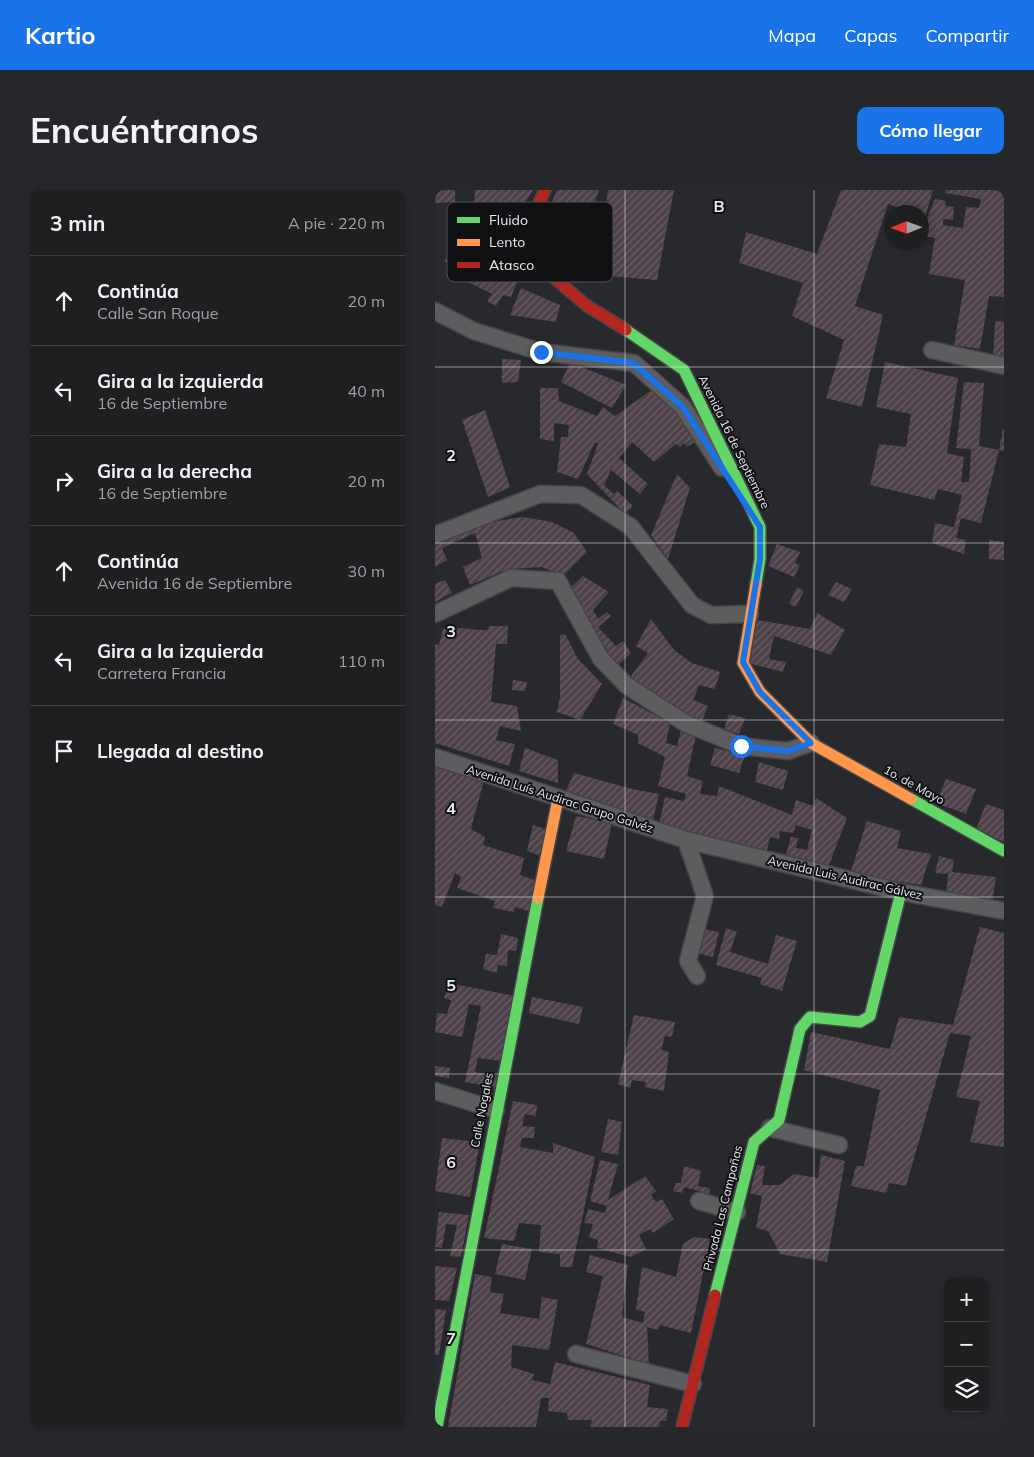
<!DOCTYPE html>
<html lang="es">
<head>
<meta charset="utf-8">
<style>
  :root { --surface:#1d1f21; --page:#25272a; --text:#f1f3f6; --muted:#a0a2a5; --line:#3b3d3f; --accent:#1a73e8 }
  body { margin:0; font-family:Mulish,sans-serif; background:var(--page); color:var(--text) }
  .controls { position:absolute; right:15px; bottom:15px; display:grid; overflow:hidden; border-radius:10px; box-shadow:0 2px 8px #0003 }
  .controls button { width:45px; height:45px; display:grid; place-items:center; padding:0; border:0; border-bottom:1px solid var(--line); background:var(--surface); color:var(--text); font:25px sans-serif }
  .compass { position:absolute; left:449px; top:15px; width:45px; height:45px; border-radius:50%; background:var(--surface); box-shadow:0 2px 8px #0003; rotate:269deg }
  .stop { position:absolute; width:15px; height:15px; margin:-11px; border:4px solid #1a73e8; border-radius:50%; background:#fff }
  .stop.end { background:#1a73e8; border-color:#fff; box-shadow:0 1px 5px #0008 }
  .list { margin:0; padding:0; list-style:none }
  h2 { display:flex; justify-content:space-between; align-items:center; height:65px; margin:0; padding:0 20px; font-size:21px }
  h2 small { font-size:16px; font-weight:400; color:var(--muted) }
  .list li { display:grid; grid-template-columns:32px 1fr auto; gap:15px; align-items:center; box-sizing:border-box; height:90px; padding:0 20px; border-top:1px solid var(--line) }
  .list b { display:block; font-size:19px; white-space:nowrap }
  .list p { margin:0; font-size:16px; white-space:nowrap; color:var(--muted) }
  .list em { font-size:16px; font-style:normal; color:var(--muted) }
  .icon { flex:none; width:28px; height:28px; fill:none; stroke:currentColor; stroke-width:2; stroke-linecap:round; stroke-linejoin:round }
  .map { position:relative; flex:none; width:569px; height:1237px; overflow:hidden; border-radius:10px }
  header { display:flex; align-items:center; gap:30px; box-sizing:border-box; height:70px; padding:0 25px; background:var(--accent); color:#fff }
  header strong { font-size:24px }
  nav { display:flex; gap:28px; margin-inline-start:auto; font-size:18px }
  .intro { display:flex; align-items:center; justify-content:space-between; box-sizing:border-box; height:120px; padding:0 30px }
  h1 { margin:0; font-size:35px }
  .button { padding:12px 22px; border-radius:10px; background:var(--accent); color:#fff; font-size:18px; font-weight:700 }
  main { display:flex; gap:30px; padding:0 30px }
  aside { flex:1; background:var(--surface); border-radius:10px; box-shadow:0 2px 8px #0003 }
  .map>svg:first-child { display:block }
  .building { fill:url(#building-hatch) }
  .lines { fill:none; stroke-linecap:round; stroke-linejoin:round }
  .street-casing { stroke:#444549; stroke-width:19 }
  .fast-casing { stroke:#444549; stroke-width:14 }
  .slow-casing { stroke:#444549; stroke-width:14 }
  .jam-casing { stroke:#444549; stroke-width:14 }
  .street { stroke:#5d5d5f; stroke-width:16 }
  .fast { stroke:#63d668; stroke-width:11 }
  .slow { stroke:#ff974d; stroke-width:11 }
  .jam { stroke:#b3261e; stroke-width:11 }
  .route { stroke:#1a73e8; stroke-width:6 }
  .grid { fill:none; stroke:#eaebef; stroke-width:1; stroke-opacity:0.55 }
  .labels { text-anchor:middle; stroke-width:4; stroke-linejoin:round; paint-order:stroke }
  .street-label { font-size:12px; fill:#eaebef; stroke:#101113 }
  .key { fill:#101113; stroke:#515255; stroke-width:1 }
  .key-label { font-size:14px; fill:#eaebef }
  .grid-label { font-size:16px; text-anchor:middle; font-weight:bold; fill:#eaebef; stroke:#101113; stroke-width:4; stroke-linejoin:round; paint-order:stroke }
</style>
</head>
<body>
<header>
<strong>Kartio</strong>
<nav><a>Mapa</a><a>Capas</a><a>Compartir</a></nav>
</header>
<div class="intro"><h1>Encuéntranos</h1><a class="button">Cómo llegar</a></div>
<main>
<aside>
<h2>3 min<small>A pie · 220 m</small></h2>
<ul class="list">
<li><svg class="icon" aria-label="ahead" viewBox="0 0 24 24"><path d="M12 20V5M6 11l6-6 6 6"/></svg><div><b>Continúa</b><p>Calle San Roque</p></div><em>20 m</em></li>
<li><svg class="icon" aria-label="left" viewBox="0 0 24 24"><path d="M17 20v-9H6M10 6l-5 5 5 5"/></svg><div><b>Gira a la izquierda</b><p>16 de Septiembre</p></div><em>40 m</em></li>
<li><svg class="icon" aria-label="right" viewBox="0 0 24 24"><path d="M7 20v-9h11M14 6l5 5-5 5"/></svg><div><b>Gira a la derecha</b><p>16 de Septiembre</p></div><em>20 m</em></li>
<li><svg class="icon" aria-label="ahead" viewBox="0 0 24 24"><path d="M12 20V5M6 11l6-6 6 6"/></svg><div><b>Continúa</b><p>Avenida 16 de Septiembre</p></div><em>30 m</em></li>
<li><svg class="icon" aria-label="left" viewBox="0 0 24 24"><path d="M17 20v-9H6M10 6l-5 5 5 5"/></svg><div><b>Gira a la izquierda</b><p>Carretera Francia</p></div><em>110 m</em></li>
<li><svg class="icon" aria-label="arrive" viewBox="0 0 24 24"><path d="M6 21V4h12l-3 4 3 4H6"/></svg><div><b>Llegada al destino</b></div></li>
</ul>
</aside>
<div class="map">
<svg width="569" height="1237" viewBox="0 0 569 1237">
  <defs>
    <pattern id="building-hatch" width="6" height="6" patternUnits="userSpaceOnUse" patternTransform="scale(1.25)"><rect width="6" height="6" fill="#4f414a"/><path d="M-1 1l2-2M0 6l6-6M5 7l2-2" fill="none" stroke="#685d64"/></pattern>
  </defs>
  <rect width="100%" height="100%" fill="#27292c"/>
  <path class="building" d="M0,0H20V12L0,13Z
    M40,0H98L71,43L59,38L53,50L32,39L29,15L39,14Z
    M122,0H164L158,17L145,14L125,57L102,47Z
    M173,0H239L222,90L161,85Z
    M406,0H498L490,28L487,27V22H475L453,14L420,116L448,125L427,217L391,208L409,150L357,126L368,93L304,73L311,42L382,64Z
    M511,0H569V107L554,106L545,159L519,155L530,90L494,84L500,48L487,46V40L500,9L511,11L510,16L519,17L518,30L508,29V35L528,38L531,17L544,18L546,9L510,3Z
    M20,56L54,72L83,90L76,107L68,105L61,116L52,111L57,104L23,87L25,81L9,71Z
    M86,98L125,115L121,132L75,125Z
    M560,131L569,132V173L558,170Z
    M67,169L86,170L83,192L67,193Z
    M135,172L191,195L177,218L126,192Z
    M450,172L523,188L512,263L529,267L526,292H534L536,259L521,258L529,192L549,193L544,256L564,260L546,333L526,328L521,348L531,350L529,364L497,353L500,333L519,337L527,305L503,299L499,310L435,295L444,254L471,257L476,224L441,217Z
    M105,198H123L124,211L162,226L168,217L180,226L218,199L236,211L261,251L252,257L249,253L245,257L241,254L219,272L197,252L184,268L213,294L205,304L176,280L169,295L179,304L182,301L198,316L190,324L152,284L163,254L160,252L143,289L122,282L126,247H133L134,235L119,233V251L105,249Z
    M50,220L75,297L53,307L27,230Z
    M568,239H569V261L564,260Z
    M242,284L255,298L233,369L216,345Z
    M88,327L117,332L139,343L152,362L128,386L107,377L88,378L68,381L35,395L28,377L47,368L40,343L7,358L12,370L0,377V348L37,335Z
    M554,350L569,352V370L554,369Z
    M342,354L365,362L360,373L365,375L359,387L333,376Z
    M148,386L174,402L158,420L163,429L172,422L176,426L163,437L181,456L188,451L196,463L181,477L130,403Z
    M10,390L17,403L0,412V394Z
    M401,392L417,399L409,412L393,405Z
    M362,397L369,401L361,417L354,414Z
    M382,423L410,440L396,465L339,446L334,469L351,472L348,482L313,473L322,430L375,439Z
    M216,429L239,460L257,473L285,482L280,499L264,495L258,510L273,516L267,531L248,523L207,498L196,486L213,463L201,456Z
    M54,436H73L72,454H61L56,512L82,516L86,541L65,536L61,550L80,554L74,576L0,553V454L4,455L8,439L26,438L44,440H53Z
    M130,444L143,469L167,494L145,530L122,522L125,507V445Z
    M78,490L92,492L90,501L77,500Z
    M188,508L235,533L231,553L242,556L247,537L262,540L252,586L268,591L265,604L282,606L284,596L357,625L361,610L378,616L381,608L412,628L392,680L349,671L356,647L363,648L361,658L372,660L377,640L361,635L358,643L345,641L344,649L335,647L330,668L224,635L230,607L249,611L251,604L223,596L230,567L203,553V545L178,534Z
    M294,524L310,528L304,544L289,539Z
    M90,558L123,570V593L84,581Z
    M280,558L310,565L304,583L275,575Z
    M324,572L353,581L348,600L320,592Z
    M0,577L49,590L36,639L50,647L48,655L89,668L85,685L105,692L97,722L80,717L79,722L58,718L60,711L22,698L26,687L20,683L7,717L0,715Z
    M139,583L197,599L224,604L217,633L130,603Z
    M511,589L541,599L531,624L501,613Z
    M551,614L569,620V652L541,639Z
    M141,626L177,633L169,669L131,661Z
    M432,631L466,641L462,658L496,664L486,695L415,684Z
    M98,635L113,640L106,666L92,661Z
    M504,666L519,670L517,682L561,687L557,712L511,705L513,684L500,683Z
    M545,737L569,743V957L535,952L545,911L521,907L536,846L515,843L471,996L454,993L451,1003L416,996L421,976H429L445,900L369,880L376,842L455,859L464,827L518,835Z
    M291,738L302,742L295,762L333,774L341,745L362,751L347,801L325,794L327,788L281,775Z
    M268,739L284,742L278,767L261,763Z
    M66,744L83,748L81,761L73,760L72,776L63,775L62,783L48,779L51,764L62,765Z
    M14,793L80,806L67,871L43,868L40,882L65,886L62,898L30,892L46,816L34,814L27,847L0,842L2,823L12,824L16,810L9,808Z
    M97,807L148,817L144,834L94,823Z
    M199,825L240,832L237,847L230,846L226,860L234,862L229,901L210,897L211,892L197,890L195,898L183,894Z
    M0,876L15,878L14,888L0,886Z
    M78,911L102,915L101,926L90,924L87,936L100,937L99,948H87L85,957L118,963V953L160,967L137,1077H125V1064L104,1062L106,1035L84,1033L79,1051L49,1048Z
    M173,929L187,932L183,965L166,962Z
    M7,948L45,952L35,1007L0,1001Z
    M386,965L410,971L392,1072L345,1064L333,1041L321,1038L327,1006L315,1003L322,975L330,976L327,995H345L359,984L383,988Z
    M165,970L183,974L173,1010L210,986L221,1001L216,1005L221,1012L227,1009L239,1029L218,1043L215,1039L204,1045L211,1059L196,1067L162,1058L163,1050L154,1047L158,1034L149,1033L153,1019L170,1023L172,1016L155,1011Z
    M249,976L266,981L263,996L275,998L273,1007H266L268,1002L249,997L247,1003L238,1001L241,993H246Z
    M4,1022L34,1025L26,1067L15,1066L22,1035L11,1034L7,1058L0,1057Z
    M259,1047L275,1049L256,1143L225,1135L223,1140L212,1137L214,1174L151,1154L168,1086L151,1082L155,1065L193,1075L187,1127L208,1133L210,1122L201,1119L207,1077L241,1087L248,1054Z
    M67,1054L97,1059L90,1090L60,1084Z
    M0,1076L22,1078L14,1111L0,1110Z
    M40,1084L57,1087L55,1102L69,1104L65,1123L104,1129L107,1107L123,1110L114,1160L77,1155L76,1177L99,1184L97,1190L115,1194L120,1172L215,1195L212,1217L233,1219L231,1231H225L224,1237H155L157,1230H133L132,1223L113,1221L114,1208H106L101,1237H13Z
    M0,1119L11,1120L4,1165H0Z"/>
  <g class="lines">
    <defs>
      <path id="street" d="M0,121L39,141L106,162L199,173L248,217L287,278
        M497,160L569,176
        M0,345L105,304L146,305L196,337L257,415L276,425L315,424
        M0,424L76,388L123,391L166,469L191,495L250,533L306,556L353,561L376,553
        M0,567L251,650L466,702L569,721
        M251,650L270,706L253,771L262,786
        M0,901L61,920
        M335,938L404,955
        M264,1011L302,1022
        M141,1164L258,1194"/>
      <path id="fast" d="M191,140L249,180L325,337V369L321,394
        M476,609L569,661
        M280,1105L319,952L344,930L365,839L375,827L425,832L435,826L466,702
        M2,1237L103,708"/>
      <path id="slow" d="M321,394L308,473L325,502L376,553L476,609
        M103,708L123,609"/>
      <path id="jam" d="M110,0L84,58L151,115L191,140
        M247,1237L280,1105"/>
    </defs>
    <use href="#street" class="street-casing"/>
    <use href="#fast" class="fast-casing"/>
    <use href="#slow" class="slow-casing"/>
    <use href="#jam" class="jam-casing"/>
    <use href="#street" class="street"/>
    <use href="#fast" class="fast"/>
    <use href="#slow" class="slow"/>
    <use href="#jam" class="jam"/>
  </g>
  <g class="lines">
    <path class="route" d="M106,162L198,173L248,217L325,337V369L308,472L325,502L376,553L353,561L306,556"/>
  </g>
  <path class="grid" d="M190,0V1237M379,0V1237M0,177H569M0,353H569M0,530H569M0,707H569M0,884H569M0,1060H569"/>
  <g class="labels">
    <g class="street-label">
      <text transform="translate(299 252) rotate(64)" y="4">Avenida 16 de Septiembre</text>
      <text transform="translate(479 595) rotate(29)" y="4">1o. de Mayo</text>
      <text transform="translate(125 609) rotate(18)" y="4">Avenida Luís Audirac Grupo Galvéz</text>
      <text transform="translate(410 688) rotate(13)" y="4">Avenida Luis Audirac Gálvez</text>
      <text transform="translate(47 920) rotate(-79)" y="4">Calle Nogales</text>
      <text transform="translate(288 1018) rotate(-76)" y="4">Privada Las Campañas</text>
    </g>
  </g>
  <rect x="12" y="12" width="166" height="80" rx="8" class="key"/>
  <rect x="22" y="27" width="23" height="6" fill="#63d668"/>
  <rect x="22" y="49" width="23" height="7" fill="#ff974d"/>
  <rect x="22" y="72" width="23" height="6" fill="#b3261e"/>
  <g class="key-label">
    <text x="54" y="35">Fluido</text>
    <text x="54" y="57">Lento</text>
    <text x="54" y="80">Atasco</text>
  </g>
  <g class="grid-label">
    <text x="284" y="22">B</text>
    <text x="16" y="271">2</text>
    <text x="16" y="447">3</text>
    <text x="16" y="624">4</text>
    <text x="16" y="801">5</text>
    <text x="16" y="978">6</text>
    <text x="16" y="1154">7</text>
  </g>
</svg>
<div class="controls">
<button>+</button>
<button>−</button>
<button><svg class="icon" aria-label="layers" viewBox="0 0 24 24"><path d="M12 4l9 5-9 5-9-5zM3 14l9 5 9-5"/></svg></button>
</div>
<svg class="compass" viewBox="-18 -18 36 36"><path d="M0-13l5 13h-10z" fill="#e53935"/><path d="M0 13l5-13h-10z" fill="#a0a2a5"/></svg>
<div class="stop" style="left:306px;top:556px"></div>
<div class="stop end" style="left:106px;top:162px"></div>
</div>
</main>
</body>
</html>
